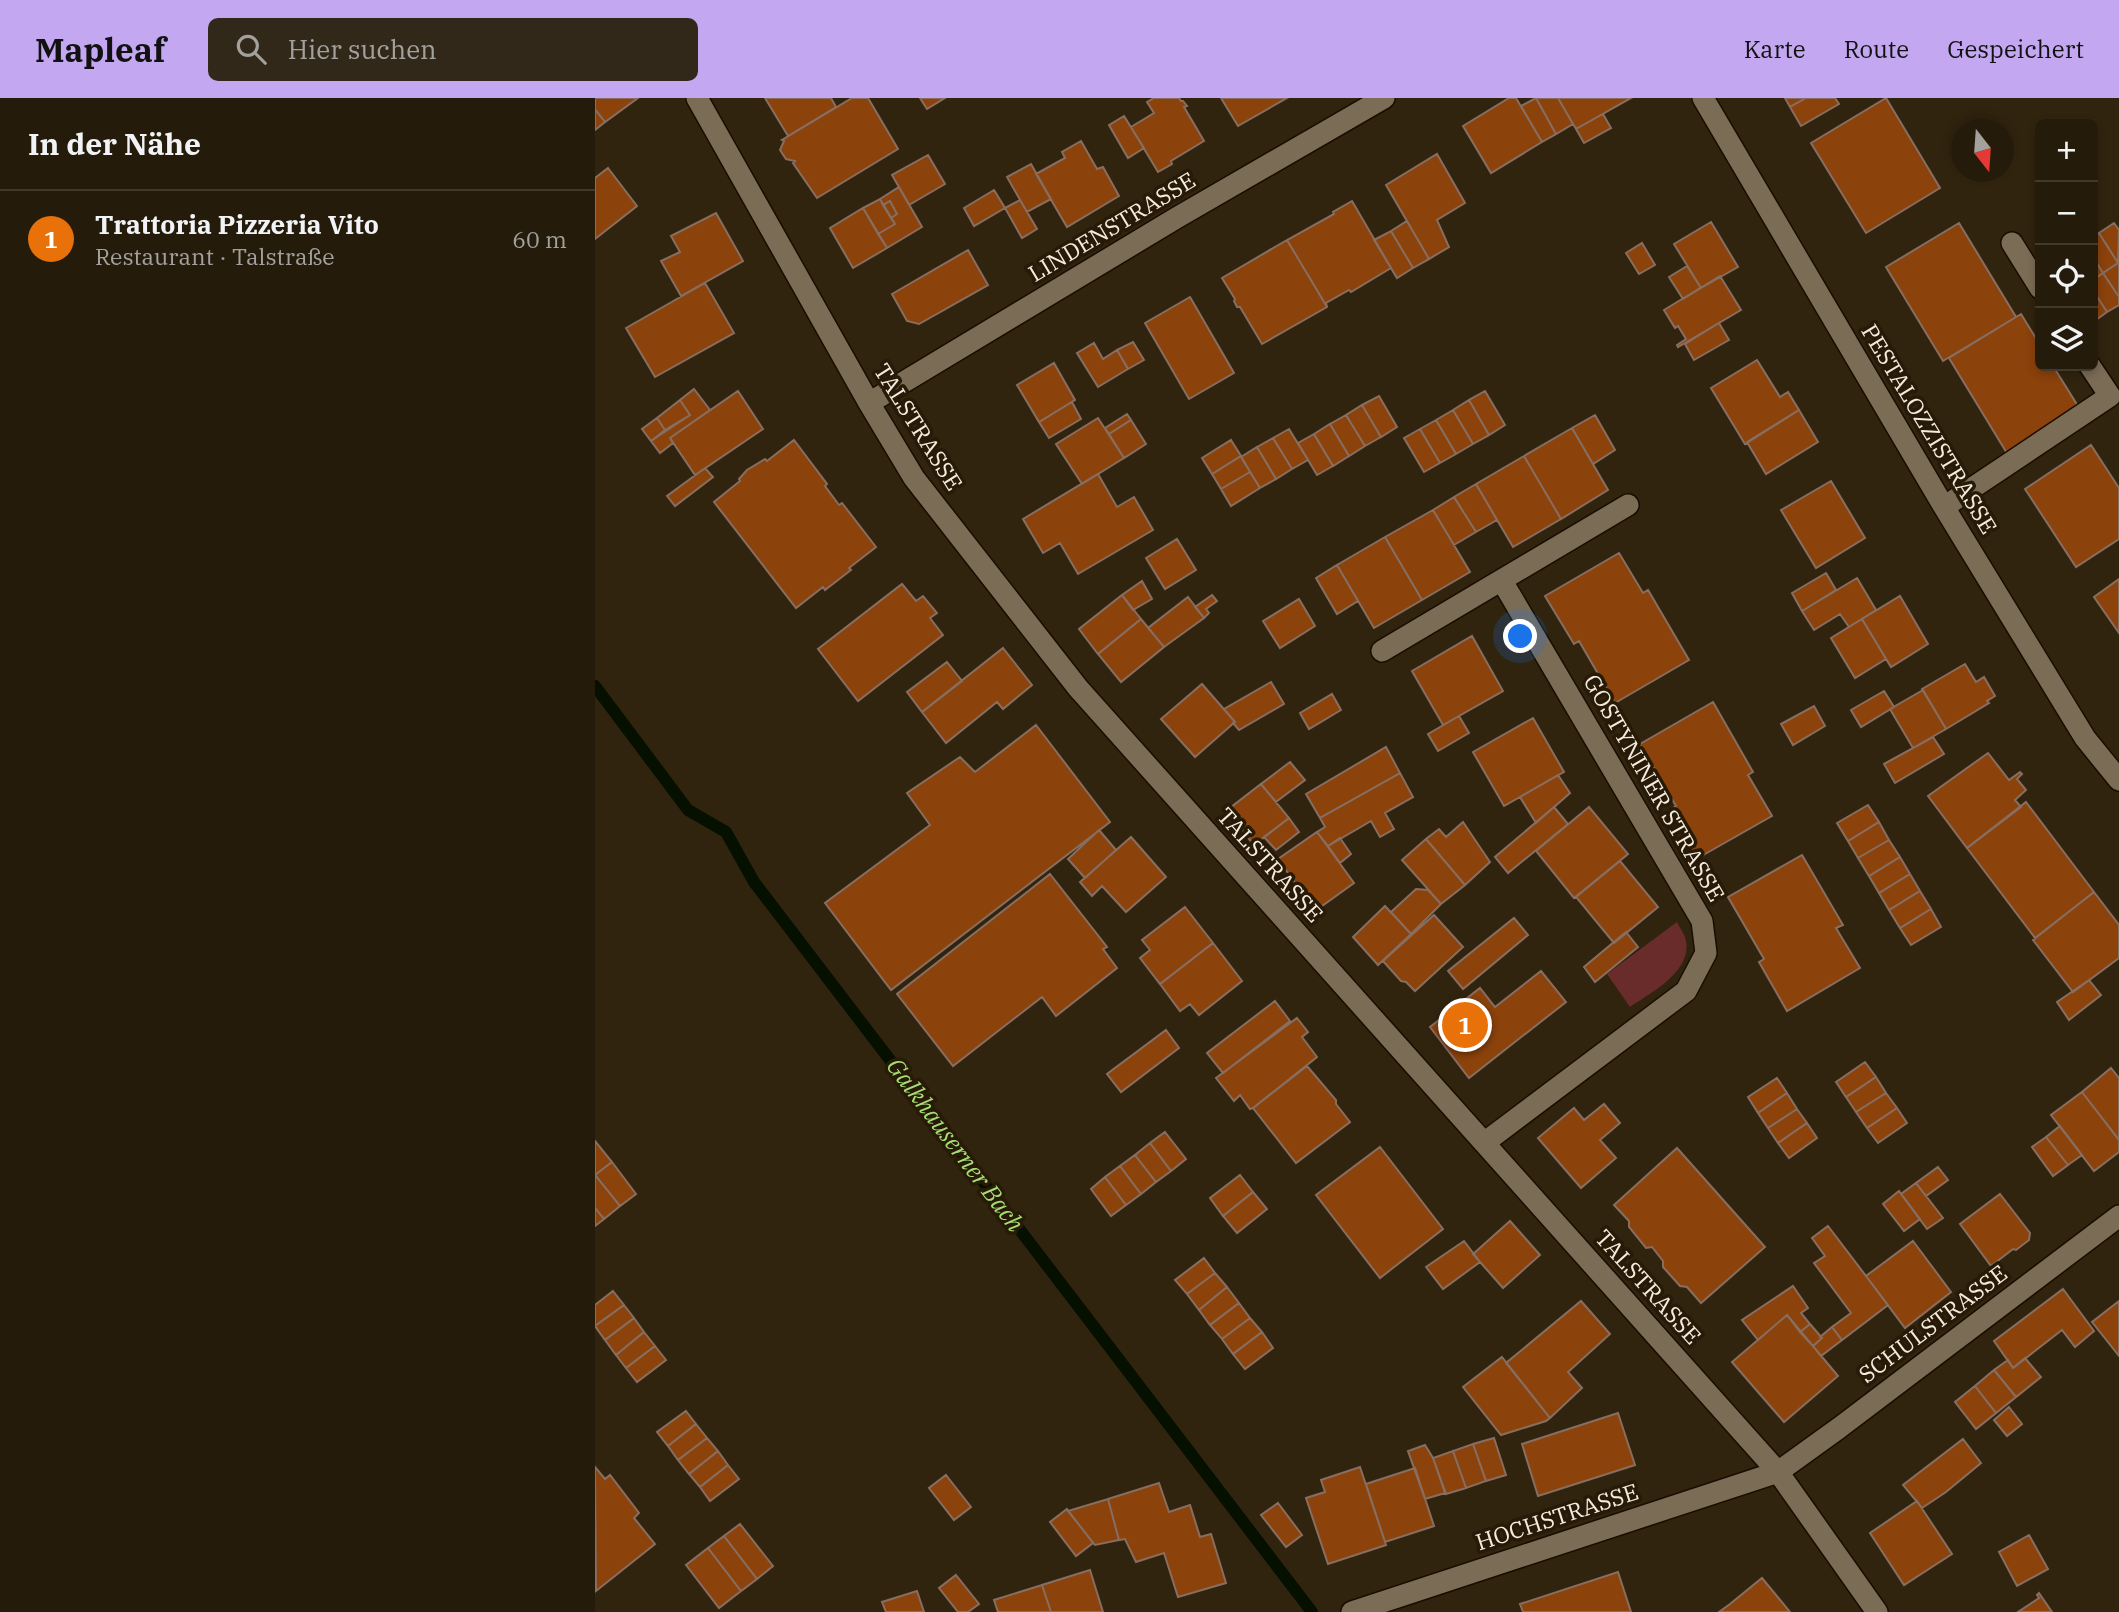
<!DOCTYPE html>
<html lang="de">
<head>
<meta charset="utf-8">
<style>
  :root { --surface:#251b0b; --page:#312819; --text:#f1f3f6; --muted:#a3a19d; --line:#42392c; --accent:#c4a7f1 }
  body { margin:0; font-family:"IBM Plex Serif",serif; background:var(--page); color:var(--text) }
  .controls { position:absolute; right:21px; top:21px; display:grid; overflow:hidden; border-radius:10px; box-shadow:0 4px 10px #0003 }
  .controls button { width:63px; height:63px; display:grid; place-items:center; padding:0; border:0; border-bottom:2px solid var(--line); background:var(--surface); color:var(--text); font:35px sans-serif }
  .compass { position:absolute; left:1356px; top:21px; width:63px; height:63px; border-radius:50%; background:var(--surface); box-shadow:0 4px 10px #0003; rotate:163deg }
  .you { position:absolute; left:926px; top:539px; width:24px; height:24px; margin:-18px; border:5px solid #fff; border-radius:50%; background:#1a73e8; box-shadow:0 0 0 10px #1a73e833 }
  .badge { display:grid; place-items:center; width:46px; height:46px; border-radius:50%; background:var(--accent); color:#fff; font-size:23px; font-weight:700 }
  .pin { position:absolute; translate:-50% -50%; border:4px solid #fff; box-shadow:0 2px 7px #0006 }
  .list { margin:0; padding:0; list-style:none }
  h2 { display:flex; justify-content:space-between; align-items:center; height:91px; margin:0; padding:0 28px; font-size:30px }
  h2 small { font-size:23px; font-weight:400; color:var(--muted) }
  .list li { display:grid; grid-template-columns:46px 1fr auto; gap:21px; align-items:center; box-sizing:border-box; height:98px; padding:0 28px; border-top:2px solid var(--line) }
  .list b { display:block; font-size:26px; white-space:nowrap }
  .list p { margin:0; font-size:23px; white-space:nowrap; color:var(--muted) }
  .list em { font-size:23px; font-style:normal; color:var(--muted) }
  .icon { flex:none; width:38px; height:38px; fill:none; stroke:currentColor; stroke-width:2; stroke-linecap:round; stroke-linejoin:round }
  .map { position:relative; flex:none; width:1524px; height:1514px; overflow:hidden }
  header { display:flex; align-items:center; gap:42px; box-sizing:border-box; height:98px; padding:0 35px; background:var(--accent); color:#111 }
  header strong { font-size:33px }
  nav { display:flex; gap:38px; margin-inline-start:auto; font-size:24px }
  .search { width:490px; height:63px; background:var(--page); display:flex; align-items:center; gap:18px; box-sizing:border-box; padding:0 24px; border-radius:10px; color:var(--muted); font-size:26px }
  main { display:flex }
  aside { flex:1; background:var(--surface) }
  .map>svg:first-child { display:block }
  .green { fill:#6a2c2b }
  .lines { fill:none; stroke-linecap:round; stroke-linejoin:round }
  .stream { stroke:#061000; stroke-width:12 }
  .building { fill:#8b420b; stroke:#886e60; stroke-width:2 }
  .minor-casing { stroke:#180d00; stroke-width:24 }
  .minor { stroke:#7b6c55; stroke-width:21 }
  .labels { text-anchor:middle; stroke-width:7; stroke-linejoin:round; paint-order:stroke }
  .street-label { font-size:23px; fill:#f5ecdf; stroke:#271a06 }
  .water-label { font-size:24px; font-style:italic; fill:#a6dd75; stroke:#271a06 }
</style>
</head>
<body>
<header>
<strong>Mapleaf</strong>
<div class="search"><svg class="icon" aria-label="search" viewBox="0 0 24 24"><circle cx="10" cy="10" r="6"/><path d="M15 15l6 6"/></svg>Hier suchen</div>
<nav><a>Karte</a><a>Route</a><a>Gespeichert</a></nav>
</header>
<main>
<aside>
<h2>In der Nähe<small></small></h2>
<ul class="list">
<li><span class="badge" style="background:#e8710a">1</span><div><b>Trattoria Pizzeria Vito</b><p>Restaurant · Talstraße</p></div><em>60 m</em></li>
</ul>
</aside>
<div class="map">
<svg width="1524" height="1514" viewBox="0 0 1524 1514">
  <rect width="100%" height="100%" fill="#31240f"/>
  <path class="green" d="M1082,824C1084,829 1088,834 1090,839C1100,872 1057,894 1035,909L1012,876Z"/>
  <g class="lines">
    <path class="stream" d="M0,588L93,712L131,734L159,784L717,1514"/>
  </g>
  <path class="building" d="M0,0H43L10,24L0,11Z
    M170,0H236L241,9L193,38Z
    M257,0H273L303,51L222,100L198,65L200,63L191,61L185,52L189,43L187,42Z
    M325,0H350L332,11Z
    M559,0H584L586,3H588L592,8L589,9L609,43L576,63L577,66L563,74L536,29L559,15L552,4Z
    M626,0H692L643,28Z
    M914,0H921L947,44L896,75L868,28Z
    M941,0L961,36L947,44L926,8Z
    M941,0H963L978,26L961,36Z
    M963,0H1036L981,31Z
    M1190,0H1211L1195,9Z
    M1211,0H1240L1244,6L1206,28L1195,9Z
    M1291,0L1345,90L1271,135L1216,45Z
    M0,11L10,24L0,32Z
    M1008,16L1016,30L989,45L981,31Z
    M529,18L549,50L533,60L514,27Z
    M486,43L502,71L508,69L524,98L472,129L441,76L470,60L467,54Z
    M842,56L870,105L842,122L854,149L834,161L791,87Z
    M333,57L350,86L314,107L297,77Z
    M436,66L456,101L432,114L412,79Z
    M13,70L42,108L0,141V80Z
    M304,89L327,129L292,150L283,136L300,126L296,120L302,116L295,103L288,107L285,101Z
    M399,92L410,110L379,128L369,110Z
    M285,101L300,126L283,136L268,110Z
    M425,102L442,131L427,140L410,110Z
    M295,103L302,116L296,120L288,107Z
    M757,103L796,170L756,194L754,192L731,205L732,209L692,142L739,116L738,114Z
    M268,110L292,150L258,170L235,130Z
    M121,115L148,163L86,198L66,163L85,154L76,138Z
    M812,123L834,161L818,170L796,133Z
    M1116,124L1143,169L1106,190L1079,146Z
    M1364,125L1421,219L1348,263L1291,169Z
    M1519,125L1524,132L1523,165L1504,135Z
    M796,133L818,170L802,180L779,142Z
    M1504,135L1523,165L1508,175L1498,159V139Z
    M692,142L732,209L667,246L645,209H642L639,203L640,201L627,180Z
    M1047,145L1060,167L1044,176L1031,155Z
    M373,152L393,187L324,226L312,223L297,196Z
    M1498,159L1508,175L1498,182Z
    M1523,165L1524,166V199L1508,175Z
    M1092,168L1106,190L1088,201L1074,179Z
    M1508,175L1524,199V207L1512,214L1498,192V182Z
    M1125,178L1146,212L1083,249L1082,247L1091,241L1083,228L1080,230L1069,212Z
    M110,185L139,235L60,279L31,230Z
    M1498,192L1512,214L1498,224Z
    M595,199L639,275L594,301L550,225Z
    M1426,216L1445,247V268H1458L1486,313L1413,357L1354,260Z
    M1124,225L1134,242L1099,262L1090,246Z
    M538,244L549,262L533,271L522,252Z
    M499,245L508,261L522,252L533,271L503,289L482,255Z
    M1162,262L1185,299L1193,294L1204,312L1150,346L1116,290Z
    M459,265L480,302L444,324L422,287Z
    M99,291L115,312L75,340L78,345L65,355L56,343L95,317L85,302Z
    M143,293L168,331L100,377L75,340Z
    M890,293L910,327L894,337L874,302Z
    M784,298L802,329L786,339L767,307Z
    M85,302L95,317L70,332L62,320Z
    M874,302L894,337L878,346L858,312Z
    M477,304L486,321L454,340L444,324Z
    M767,307L786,339L770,348L751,317Z
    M858,312L878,346L861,356L841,322Z
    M1204,312L1223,344L1171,376L1152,344Z
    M532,316L536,322L514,336L510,330Z
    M751,317L770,348L754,358L735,326Z
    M1000,317L1020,352L998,366L977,330Z
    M62,320L70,332L56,343L47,331Z
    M503,320L529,360L487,386L461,346Z
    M536,322L551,346L529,360L514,336Z
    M841,322L861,356L845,365L825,331Z
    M735,326L754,358L738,368L719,336Z
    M977,330L1013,392L966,421L929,358Z
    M694,331L713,362L697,371L678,340Z
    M825,331L845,365L829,374L809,340Z
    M719,336L738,368L722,377L703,345Z
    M678,340L697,371L681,381L662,349Z
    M199,342L232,386L230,388L244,407L247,405L281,449L254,470L256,472L230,492L228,489L201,510L119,404L145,383L144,381L152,372L170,361L172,363Z
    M636,342L646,358L617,376L607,360Z
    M1496,347L1524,390V441L1481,469L1430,391Z
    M662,349L681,381L665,390L646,359Z
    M646,358L655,374L626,391L617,376Z
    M929,358L966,421L918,449L881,386Z
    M110,370L118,379L80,408L72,398Z
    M655,374L665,390L636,408L626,391Z
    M503,376L522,409L539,399L558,432L483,476L465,445L448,455L428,421Z
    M1236,383L1270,440L1221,470L1186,412Z
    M881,386L902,422L881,434L859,399Z
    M859,399L881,434L859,447L838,412Z
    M838,412L875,474L827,502L790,439Z
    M790,439L827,502L779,530L742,467Z
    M582,441L601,472L570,491L551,460Z
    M1024,455L1048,495L1053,492L1094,562L1020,605L984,543L979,546L950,498Z
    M742,467L763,503L742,516L721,480Z
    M1231,475L1241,492L1207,513L1197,495Z
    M1262,480L1281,512L1254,529L1245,516L1219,532L1207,513Z
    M1524,481V535L1499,499Z
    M547,483L557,501L538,512L527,497Z
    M307,486L321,503L328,498L342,515L335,520L348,537L263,603L223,551Z
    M527,497L546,521L503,556L484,531Z
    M617,497L622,503L611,511L614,515L609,520L600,509Z
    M1305,498L1333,546L1296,569L1267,521Z
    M593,499L609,520L569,549L553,530Z
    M704,501L720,528L685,550L668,523Z
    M546,521L569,549L526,584L503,556Z
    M1267,521L1291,561L1260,580L1236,540Z
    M877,538L908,593L848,627L817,573Z
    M408,550L437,587L408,611L402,604L351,645L327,614Z
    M352,564L367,583L327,614L312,594Z
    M1370,566L1381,584L1389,579L1400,598L1392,603L1394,605L1351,631L1327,591Z
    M676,584L689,606L644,632L638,625L640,624L629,611Z
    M607,586L640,624L600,659L566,621Z
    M1328,592L1351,631L1318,650L1295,611Z
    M1289,593L1299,609L1266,629L1256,612Z
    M737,596L746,612L714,631L705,615Z
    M1118,604L1158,674L1153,677L1177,718L1103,760L1075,712L1081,708L1045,646Z
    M1219,608L1230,628L1198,647L1186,626Z
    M864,618L874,635L843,653L833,636Z
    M938,620L969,674L909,708L878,654Z
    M441,627L515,724L296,892L230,805L335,727L312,695L365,659L380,674Z
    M1338,639L1349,656L1300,685L1289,666Z
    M791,649L805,675L725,720L711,696Z
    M1393,655L1414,682L1425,674L1427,676L1422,681L1431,692L1420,702L1426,709L1372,750L1333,698Z
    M695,664L710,682L681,704L666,686Z
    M805,675L818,699L790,715L799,731L785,739L776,723L733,748L722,734L730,729L725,720Z
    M963,677L975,695L941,725L925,699Z
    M666,686L694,720L659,747L631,713Z
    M1431,704L1499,794L1440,840L1372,750Z
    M1273,707L1284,724L1253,743L1242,725Z
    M959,709L973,726L913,775L900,759Z
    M994,709L1033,756L979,800L941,753Z
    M694,720L704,734L681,752L669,739Z
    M868,724L895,764L870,787L831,741L844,731L851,739Z
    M1284,724L1294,742L1263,760L1253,743Z
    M504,732L521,752L490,780L473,761Z
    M722,734L759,785L720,813L683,761Z
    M536,739L571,779L531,814L507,788L497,798L485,784Z
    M745,740L756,756L745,765L733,748Z
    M831,741L870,787L846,806L807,762Z
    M1294,742L1305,759L1274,778L1263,760Z
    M1207,757L1248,827L1241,830L1265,870L1192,913L1164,864L1169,861L1133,799Z
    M1305,759L1315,776L1284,795L1274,778Z
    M1025,763L1063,809L1019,845L981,799Z
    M455,776L512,849L508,851L522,870L461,918L447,899L358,968L302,896Z
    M1315,776L1325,793L1294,812L1284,795Z
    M821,791L833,792L846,806L816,836L796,814Z
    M1325,793L1336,811L1305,830L1294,812Z
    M1499,794L1524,827V860L1478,894L1438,842Z
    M790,808L816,836L783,867L758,839Z
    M590,809L618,845L565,886L545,860L555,852L547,842Z
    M1336,811L1346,829L1316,847L1305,830Z
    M839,817L868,849L820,893L811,884L806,883L788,863Z
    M919,820L933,837L868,891L853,873Z
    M1031,834L1043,849L1000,884L989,869Z
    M618,845L647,883L604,917L595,906L585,913L565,886Z
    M946,873L971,904L874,980L835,929L885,890L900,909Z
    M1494,882L1506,897L1474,922L1462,904Z
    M680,903L695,923L628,975L612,955Z
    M702,920L713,934L707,939L722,959L658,1010L655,1011L645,997L639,1003L621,980Z
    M571,932L584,950L526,994L512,976Z
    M1270,964L1281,979L1251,999L1241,984Z
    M712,968L741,1002V1006L755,1024L701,1065L658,1010Z
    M1516,970L1524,980V1042L1487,994Z
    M1281,979L1291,995L1261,1014L1251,999Z
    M1182,980L1192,995L1163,1015L1153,999Z
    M1487,994L1524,1042V1054L1499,1073L1456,1017Z
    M1192,995L1202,1011L1173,1030L1163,1015Z
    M1291,995L1302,1010L1272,1030L1261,1014Z
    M1009,1006L1025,1025L1005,1042L1021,1060L986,1090L943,1040L979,1010L989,1022Z
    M1302,1010L1312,1025L1283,1045L1272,1030Z
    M1202,1011L1212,1025L1183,1045L1173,1030Z
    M1212,1025L1222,1040L1194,1060L1183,1045Z
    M1465,1028L1487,1057L1473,1067L1451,1039Z
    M570,1034L591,1061L576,1073L555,1045Z
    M1451,1039L1473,1067L1458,1078L1437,1049Z
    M0,1043L17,1064L0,1077Z
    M555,1045L576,1073L561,1084L540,1057Z
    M785,1049L848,1131L785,1180L721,1097Z
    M1082,1050L1170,1149L1106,1205L1092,1189L1085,1188L1068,1169V1163L1057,1149L1051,1150L1034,1129V1123L1019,1107Z
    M540,1057L561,1084L546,1096L525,1068Z
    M17,1064L41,1096L25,1108L0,1077Z
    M525,1068L546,1096L531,1107L510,1079Z
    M1343,1069L1353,1082L1331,1098L1321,1085Z
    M0,1077L25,1108L9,1121L0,1110Z
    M645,1077L658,1094L628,1118L615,1100Z
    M510,1079L531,1107L516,1118L496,1091Z
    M1321,1085L1348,1120L1332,1131L1306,1096Z
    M1304,1093L1325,1121L1309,1133L1288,1106Z
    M658,1094L672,1111L642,1135L628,1118Z
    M1405,1096L1435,1135L1434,1142L1421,1152L1418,1151L1396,1168L1365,1126Z
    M0,1110L9,1121L0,1128Z
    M915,1123L945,1157L908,1190L878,1156Z
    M1233,1128L1293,1207L1247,1242L1237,1229L1256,1215L1219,1165L1230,1158L1217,1140Z
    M869,1143L885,1164L848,1191L831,1169Z
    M1318,1143L1356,1194L1310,1230L1271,1178Z
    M609,1160L620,1175L592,1196L580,1182Z
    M620,1175L632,1189L604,1212L592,1196Z
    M1198,1188L1213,1210L1206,1215L1215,1226L1205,1234L1192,1217L1163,1242L1147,1222Z
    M632,1189L644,1205L615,1227L604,1212Z
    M1468,1191L1499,1233L1480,1249L1467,1232L1418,1270L1399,1243Z
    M18,1193L29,1207L0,1228V1207Z
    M986,1203L1015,1236L973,1274L987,1290L955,1320L911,1265Z
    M1524,1203V1258L1497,1224Z
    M644,1205L655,1220L627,1241L615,1227Z
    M29,1207L39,1220L10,1242L0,1228Z
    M1192,1217L1243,1278L1189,1324L1137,1264Z
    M39,1220L49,1234L21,1257L10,1242Z
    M655,1220L667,1234L638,1256L627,1241Z
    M1215,1226L1227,1240L1218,1248L1205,1234Z
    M1237,1229L1247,1242L1226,1258L1218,1248L1227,1240L1225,1239Z
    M49,1234L60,1248L31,1270L21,1257Z
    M667,1234L678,1250L650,1271L638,1256Z
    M60,1248L71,1262L42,1284L31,1270Z
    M907,1259L955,1320L951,1323L906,1337L868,1289Z
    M1430,1260L1446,1279L1421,1299L1399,1272L1413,1262L1418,1270Z
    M1399,1272L1421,1299L1401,1315L1380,1288Z
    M1380,1288L1401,1315L1381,1331L1360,1304Z
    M1414,1309L1427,1326L1412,1338L1399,1322Z
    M91,1313L101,1326L73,1348L62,1334Z
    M1023,1315L1040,1367L943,1398L927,1346Z
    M101,1326L112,1340L83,1362L73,1348Z
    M112,1340L123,1353L94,1376L83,1362Z
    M899,1340L911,1377L891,1383L878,1346Z
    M1368,1341L1386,1365L1351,1394L1327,1410L1308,1387Z
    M878,1346L891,1383L871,1390L858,1353Z
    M830,1347L838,1360L850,1395L830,1401L813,1353Z
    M123,1353L133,1367L105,1389L94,1376Z
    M858,1353L871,1390L851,1396L838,1360Z
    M133,1367L144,1381L115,1403L105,1389Z
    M0,1369L10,1381L15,1377L44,1415L39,1420L60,1446L1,1493Z
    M765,1369L791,1447L733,1466L711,1400L730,1394L726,1382Z
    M820,1370L839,1428L790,1444L771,1386Z
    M351,1377L376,1409L359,1422L334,1390Z
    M564,1385L574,1414L595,1407L605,1439L616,1436L631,1485L583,1499L569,1455L541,1464L530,1441L524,1442L513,1401Z
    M513,1401L524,1442L500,1447L473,1413Z
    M1322,1403L1357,1456L1309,1487L1275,1435Z
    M683,1405L707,1437L691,1449L666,1417Z
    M472,1411L498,1445L481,1458L455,1424Z
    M145,1426L178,1468L162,1481L129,1438Z
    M1434,1437L1453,1471L1422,1488L1404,1454Z
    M129,1438L162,1481L146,1493L113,1450Z
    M113,1450L146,1493L124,1510L91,1467Z
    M495,1472L508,1514H456L447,1487Z
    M1023,1474L1036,1514H928L925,1506Z
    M361,1477L384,1506L373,1514H363L344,1490Z
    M1167,1480L1195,1514H1124L1135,1506Z
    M447,1487L456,1514H403L399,1502Z
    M322,1493L329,1514H291L287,1504Z
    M1444,1495L1457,1514H1423L1444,1500L1442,1497Z"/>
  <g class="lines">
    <defs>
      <path id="minor" d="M102,0L274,305L319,380L483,590L1183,1374L1282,1514
        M1108,0L1349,409L1490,640L1524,682
        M1417,145L1445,190
        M274,305L583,119L789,0
        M1349,409L1515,298L1495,268
        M787,553L1033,407
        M889,1045L1091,893L1111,855L1107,823L907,483
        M757,1514L1183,1374L1244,1330L1524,1118"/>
    </defs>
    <use href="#minor" class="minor-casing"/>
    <use href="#minor" class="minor"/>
  </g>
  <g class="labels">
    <g class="street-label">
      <text transform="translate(517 129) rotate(-31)" y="8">LINDENSTRASSE</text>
      <text transform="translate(323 329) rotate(58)" y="8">TALSTRASSE</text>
      <text transform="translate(1334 331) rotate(59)" y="8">PESTALOZZISTRASSE</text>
      <text transform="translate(1059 690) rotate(60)" y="8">GOSTYNINER STRASSE</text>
      <text transform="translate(675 767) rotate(48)" y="8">TALSTRASSE</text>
      <text transform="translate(1053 1189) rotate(48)" y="8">TALSTRASSE</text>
      <text transform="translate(1338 1226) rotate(-37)" y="8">SCHULSTRASSE</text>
      <text transform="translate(962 1419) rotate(-18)" y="8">HOCHSTRASSE</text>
    </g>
    <g class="water-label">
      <text transform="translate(360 1047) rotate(53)" y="8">Galkhauserner Bach</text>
    </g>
  </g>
</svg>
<div class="controls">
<button>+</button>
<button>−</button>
<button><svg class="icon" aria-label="locate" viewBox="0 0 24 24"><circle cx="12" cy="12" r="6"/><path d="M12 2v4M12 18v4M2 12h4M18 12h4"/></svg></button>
<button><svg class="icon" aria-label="layers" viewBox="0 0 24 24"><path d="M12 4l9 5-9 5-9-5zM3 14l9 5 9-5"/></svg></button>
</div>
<svg class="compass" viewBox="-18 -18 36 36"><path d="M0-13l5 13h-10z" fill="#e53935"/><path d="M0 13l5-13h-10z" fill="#a3a19d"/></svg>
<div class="you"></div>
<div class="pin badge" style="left:870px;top:927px;background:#e8710a">1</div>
</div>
</main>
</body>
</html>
